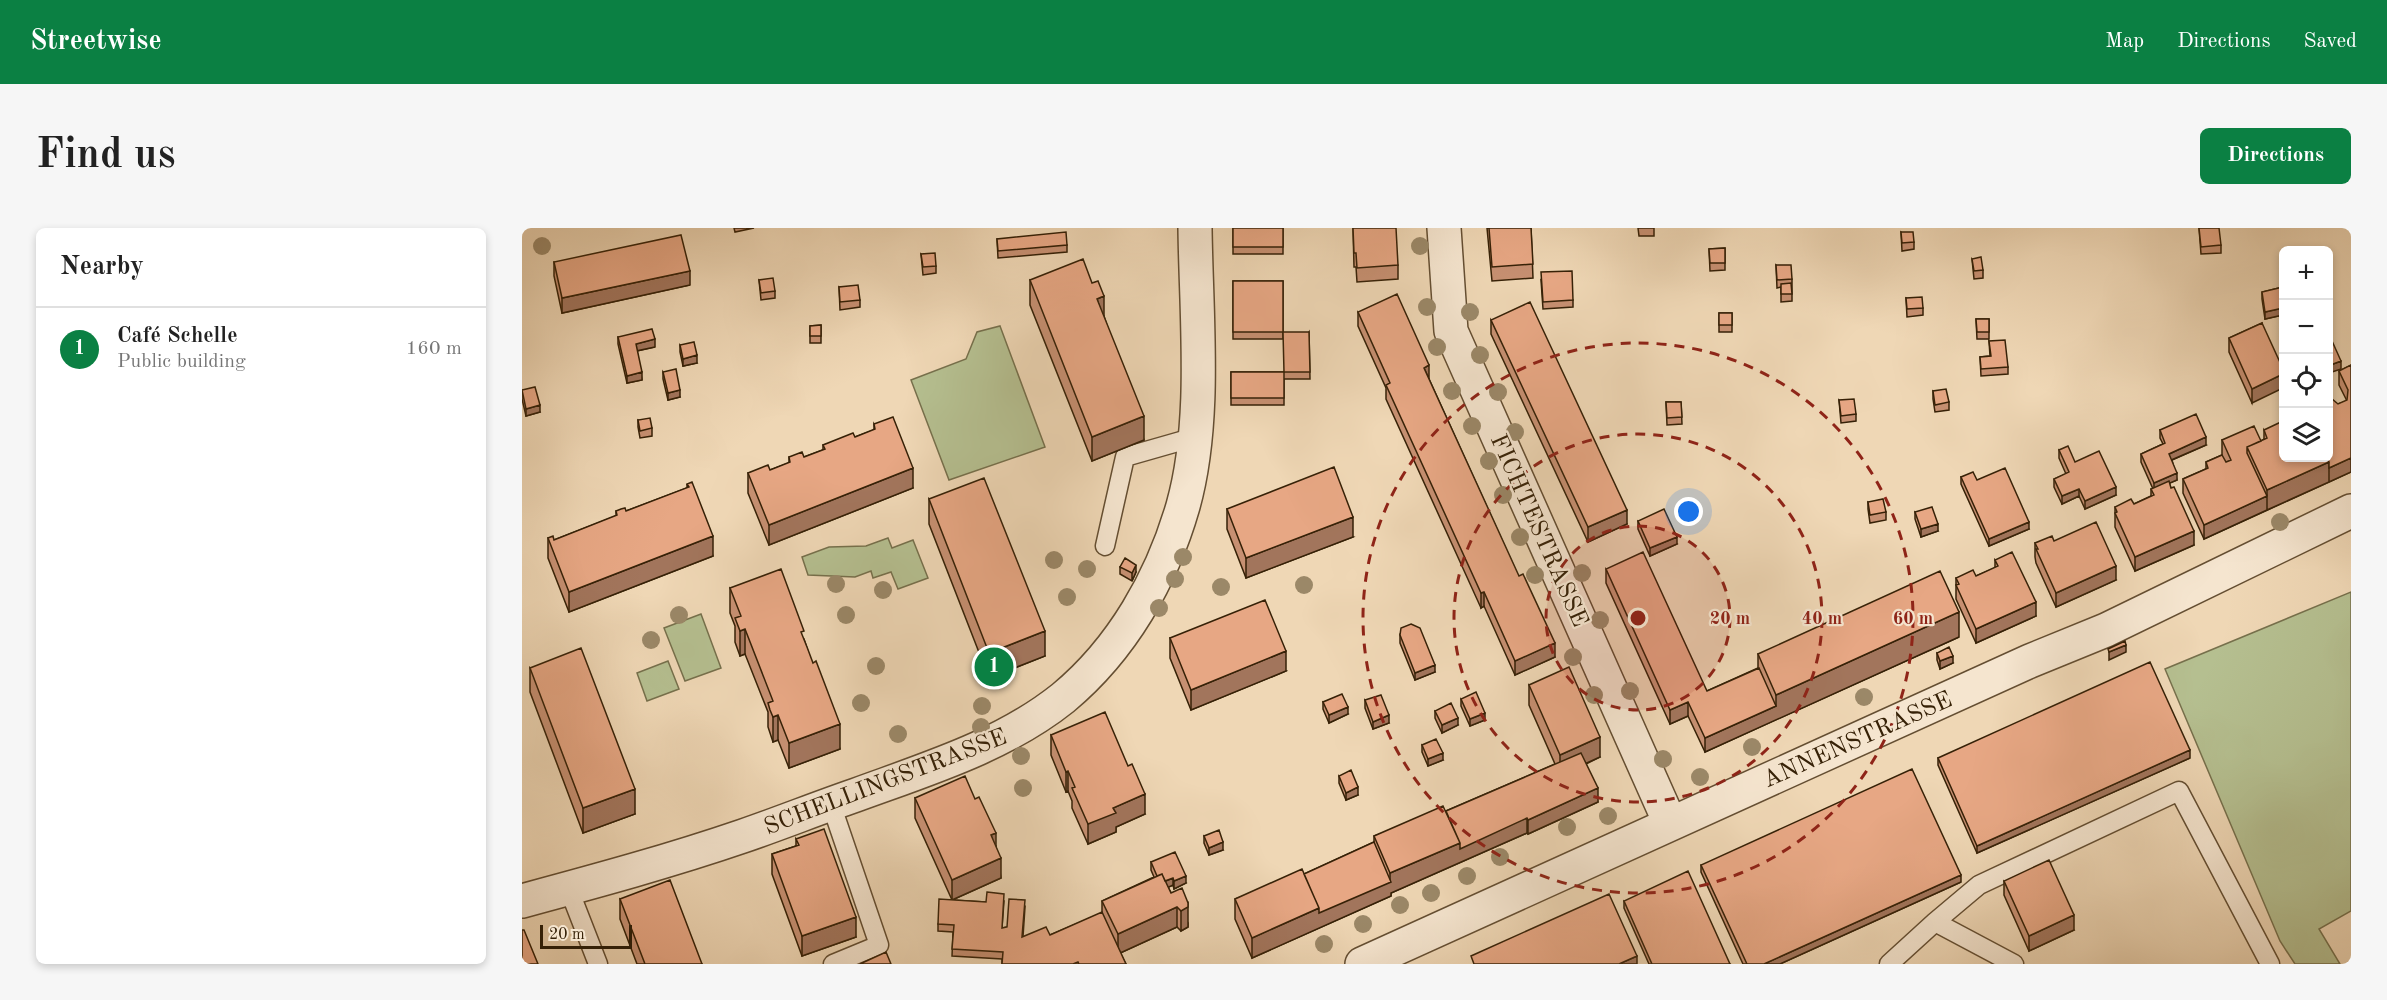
<!DOCTYPE html>
<html lang="en">
<head>
<meta charset="utf-8">
<style>
  :root { --surface:#fff; --page:#f6f6f6; --text:#222; --muted:#767676; --line:#e0e0e0; --accent:#0b8043 }
  body { margin:0; font-family:"Old Standard TT",serif; background:var(--page); color:var(--text) }
  .controls { position:absolute; right:18px; top:18px; display:grid; overflow:hidden; border-radius:9px; box-shadow:0 3px 9px #0003 }
  .controls button { width:54px; height:54px; display:grid; place-items:center; padding:0; border:0; border-bottom:2px solid var(--line); background:var(--surface); color:var(--text); font:30px sans-serif }
  .scale { position:absolute; left:18px; bottom:15px; width:92px; box-sizing:border-box; padding-left:6px; border:3px solid #362107; border-top:0; font-size:16px; line-height:21px; white-space:nowrap; color:#362107; -webkit-text-stroke:4px #f5e5cf; paint-order:stroke }
  .you { position:absolute; left:1167px; top:284px; width:21px; height:21px; margin:-15px; border:4px solid #fff; border-radius:50%; background:#1a73e8; box-shadow:0 0 0 9px #1a73e833 }
  .badge { display:grid; place-items:center; width:39px; height:39px; border-radius:50%; background:var(--accent); color:#fff; font-size:20px; font-weight:700 }
  .pin { position:absolute; translate:-50% -50%; border:3px solid #fff; box-shadow:0 2px 6px #0006 }
  .list { margin:0; padding:0; list-style:none }
  h2 { display:flex; justify-content:space-between; align-items:center; height:78px; margin:0; padding:0 24px; font-size:26px }
  h2 small { font-size:20px; font-weight:400; color:var(--muted) }
  .list li { display:grid; grid-template-columns:39px 1fr auto; gap:18px; align-items:center; box-sizing:border-box; height:84px; padding:0 24px; border-top:2px solid var(--line) }
  .list b { display:block; font-size:22px; white-space:nowrap }
  .list p { margin:0; font-size:20px; white-space:nowrap; color:var(--muted) }
  .list em { font-size:20px; font-style:normal; color:var(--muted) }
  .icon { flex:none; width:33px; height:33px; fill:none; stroke:currentColor; stroke-width:2; stroke-linecap:round; stroke-linejoin:round }
  .map { position:relative; flex:none; width:1829px; height:736px; overflow:hidden; border-radius:9px }
  header { display:flex; align-items:center; gap:36px; box-sizing:border-box; height:84px; padding:0 30px; background:var(--accent); color:#fff }
  header strong { font-size:28px }
  nav { display:flex; gap:33px; margin-inline-start:auto; font-size:21px }
  .intro { display:flex; align-items:center; justify-content:space-between; box-sizing:border-box; height:144px; padding:0 36px }
  h1 { margin:0; font-size:42px }
  .button { padding:15px 27px; border-radius:9px; background:var(--accent); color:#fff; font-size:21px; font-weight:700 }
  main { display:flex; gap:36px; padding:0 36px }
  aside { flex:1; background:var(--surface); border-radius:9px; box-shadow:0 3px 9px #0003 }
  .map>svg:first-child { display:block }
  .green { fill:#b5bf90; stroke:#76704c; stroke-width:1.5 }
  .lines { fill:none; stroke-linecap:round; stroke-linejoin:round }
  .service-casing { stroke:#644e32; stroke-width:21 }
  .minor-casing { stroke:#644e32; stroke-width:36 }
  .tertiary-casing { stroke:#644e32; stroke-width:36 }
  .service { stroke:#f5e5cf; stroke-width:18 }
  .minor { stroke:#f5e5cf; stroke-width:33 }
  .tertiary { stroke:#f5e5cf; stroke-width:33 }
  .tree { fill:#9b8868 }
  .wall { fill:#c79072; stroke:#362107; stroke-width:1.5 }
  .shaded-wall { fill:#a2755c; stroke:#362107; stroke-width:1.5 }
  .building { fill:#e7a784; stroke:#362107; stroke-width:1.5 }
  .ring { fill:none; stroke:#8f2418; stroke-width:3; stroke-dasharray:10 8 }
  .labels { text-anchor:middle; stroke-width:4.5; stroke-linejoin:round; paint-order:stroke }
  .street-label { font-size:24px; fill:#362107; stroke:#f5e5cf }
  .centre { fill:#8f2418; stroke:#f5e5cf; stroke-width:3 }
  .ring-label { font-size:18px; text-anchor:middle; font-weight:bold; fill:#8f2418; stroke:#f5e5cf; stroke-width:4.5; stroke-linejoin:round; paint-order:stroke }
</style>
</head>
<body>
<header>
<strong>Streetwise</strong>
<nav><a>Map</a><a>Directions</a><a>Saved</a></nav>
</header>
<div class="intro"><h1>Find us</h1><a class="button">Directions</a></div>
<main>
<aside>
<h2>Nearby<small></small></h2>
<ul class="list">
<li><span class="badge">1</span><div><b>Café Schelle</b><p>Public building</p></div><em>160 m</em></li>
</ul>
</aside>
<div class="map">
<svg width="1829" height="736" viewBox="0 0 1829 736">
  <rect width="100%" height="100%" fill="#efd7b5"/>
  <filter id="stains"><feTurbulence type="fractalNoise" baseFrequency=".00333" numOctaves="4"/><feColorMatrix values="0 0 0 0 .2 0 0 0 0 .09 0 0 0 0 .02 0 0 0 .5 -.17"/></filter>
  <radialGradient id="worn" r=".72"><stop offset=".6" stop-color="#630" stop-opacity="0"/><stop offset="1" stop-color="#630" stop-opacity=".3"/></radialGradient>
  <path class="green" d="M478,98L523,219L427,252L389,152L444,131L455,104Z
    M366,310L370,320L391,312L406,350L376,361L369,344L351,350L349,343L333,349L286,347L280,329L307,319L344,318Z
    M1829,364V683L1797,701L1818,736H1773L1758,713L1643,441Z
    M179,386L199,440L163,453L142,400Z
    M146,433L157,461L125,473L115,445Z"/>
  <g class="lines">
    <defs>
      <path id="service" d="M583,318L603,229L673,209
        M309,576L357,717L311,736
        M46,659L76,736
        M1413,694L1492,736
        M1367,736L1413,694L1457,657L1657,563L1748,736"/>
      <path id="minor" d="M922,0L929,103L1148,595
        M0,673C74,653 148,633 221,608C259,595 296,580 334,567C405,541 481,518 541,470C600,421 640,351 661,278C685,193 674,88 673,0"/>
      <path id="tertiary" d="M840,736L1508,433L1584,402L1829,283"/>
    </defs>
    <use href="#service" class="service-casing"/>
    <use href="#minor" class="minor-casing"/>
    <use href="#tertiary" class="tertiary-casing"/>
    <use href="#service" class="service"/>
    <use href="#minor" class="minor"/>
    <use href="#tertiary" class="tertiary"/>
  </g>
  <g class="tree">
    <circle cx="20" cy="18" r="9"/>
    <circle cx="898" cy="18" r="9"/>
    <circle cx="905" cy="79" r="9"/>
    <circle cx="948" cy="84" r="9"/>
    <circle cx="915" cy="119" r="9"/>
    <circle cx="958" cy="127" r="9"/>
    <circle cx="930" cy="163" r="9"/>
    <circle cx="976" cy="164" r="9"/>
    <circle cx="950" cy="198" r="9"/>
    <circle cx="993" cy="204" r="9"/>
    <circle cx="967" cy="233" r="9"/>
    <circle cx="981" cy="267" r="9"/>
    <circle cx="1758" cy="294" r="9"/>
    <circle cx="998" cy="309" r="9"/>
    <circle cx="661" cy="329" r="9"/>
    <circle cx="532" cy="332" r="9"/>
    <circle cx="565" cy="341" r="9"/>
    <circle cx="1060" cy="345" r="9"/>
    <circle cx="1013" cy="347" r="9"/>
    <circle cx="653" cy="351" r="9"/>
    <circle cx="314" cy="356" r="9"/>
    <circle cx="782" cy="357" r="9"/>
    <circle cx="699" cy="359" r="9"/>
    <circle cx="361" cy="362" r="9"/>
    <circle cx="545" cy="369" r="9"/>
    <circle cx="637" cy="380" r="9"/>
    <circle cx="157" cy="387" r="9"/>
    <circle cx="324" cy="387" r="9"/>
    <circle cx="1078" cy="392" r="9"/>
    <circle cx="129" cy="412" r="9"/>
    <circle cx="1051" cy="429" r="9"/>
    <circle cx="354" cy="438" r="9"/>
    <circle cx="1108" cy="463" r="9"/>
    <circle cx="1072" cy="467" r="9"/>
    <circle cx="1342" cy="469" r="9"/>
    <circle cx="339" cy="475" r="9"/>
    <circle cx="460" cy="478" r="9"/>
    <circle cx="459" cy="499" r="9"/>
    <circle cx="376" cy="506" r="9"/>
    <circle cx="1230" cy="519" r="9"/>
    <circle cx="499" cy="528" r="9"/>
    <circle cx="1141" cy="531" r="9"/>
    <circle cx="1178" cy="549" r="9"/>
    <circle cx="501" cy="560" r="9"/>
    <circle cx="1086" cy="588" r="9"/>
    <circle cx="1045" cy="599" r="9"/>
    <circle cx="978" cy="629" r="9"/>
    <circle cx="945" cy="648" r="9"/>
    <circle cx="909" cy="665" r="9"/>
    <circle cx="878" cy="677" r="9"/>
    <circle cx="841" cy="696" r="9"/>
    <circle cx="802" cy="716" r="9"/>
  </g>
  <path class="wall" d="M212,0H232L213,4Z
    M711,0H761V26H711Z
    M831,0L876,37V51L835,54L834,39H832Z
    M965,0H1009L1011,50L970,53Z
    M1116,0H1132V8H1117Z
    M1677,0L1699,17V25L1679,26Z
    M1379,4L1392,14V21L1380,23Z
    M475,11L545,17V24L476,30Z
    M1203,20V42L1188,43L1187,21Z
    M399,26L414,38V45L401,47Z
    M1450,31L1461,42V50L1452,51Z
    M32,34L168,57L40,85L32,48Z
    M1254,37L1270,51V73L1259,74V59L1255,60Z
    M237,52L253,63V70L239,72Z
    M508,52L582,88L622,212L570,233L508,77Z
    M1019,52L1051,72V79L1021,81Z
    M711,53H761V111H711Z
    M317,59L338,72V79L318,82Z
    M1761,59V87L1743,91L1740,71V64Z
    M1384,70L1401,80V87L1385,89Z
    M836,84L907,151L1033,429L993,447L962,378L959,380L864,171V160L836,98Z
    M1197,85H1210V104H1197Z
    M1454,91H1467V111H1455Z
    M969,92L1105,296L1066,314L969,106Z
    M1740,95L1730,175L1707,124V110Z
    M299,97V115H288V98Z
    M787,104L788,151H762V177H709V144H762Z
    M96,109L133,119L115,123L120,152L105,155L96,116Z
    M1467,113L1486,139V146L1459,148L1458,129L1468,128Z
    M158,117L175,135L161,138L158,124Z
    M1829,137V244L1682,311L1661,265V251L1684,241V234L1700,227V212L1739,213L1742,211V202L1761,230L1816,176L1825,173L1817,157V143Z
    M141,144L158,169L146,172L141,151Z
    M0,162L18,184L4,188L0,171Z
    M1411,163L1427,174V182L1413,184L1411,171Z
    M1317,172L1334,186V193L1319,195Z
    M1144,174H1159L1160,196L1145,197Z
    M116,192L130,200V208L118,210L116,199Z
    M352,196L391,260L247,317L226,265V245L248,242L267,235V229H282L301,222V217L333,209L352,202Z
    M1638,202L1684,217L1650,232L1655,252L1647,255L1672,317L1613,343L1593,299V279L1612,276L1629,268V261H1631L1619,234V226L1641,216L1638,210Z
    M1537,222L1553,234L1594,267L1563,281L1557,268L1540,276L1532,259V251L1544,246L1537,230Z
    M1439,249L1455,252L1507,301L1467,318L1439,256Z
    M165,256L191,328L47,384L26,330V310L32,312L94,288V283H104L165,260Z
    M407,271L523,428L467,450L407,296Z
    M1346,274L1364,284V292L1348,295L1346,281Z
    M705,281L831,309L724,350L705,301Z
    M1393,284L1416,303L1399,309L1393,291Z
    M1116,293L1155,316L1128,328L1116,301Z
    M1532,313L1594,352L1534,379L1514,335L1513,329V315Z
    M1473,332L1514,388L1454,415L1434,371V350L1454,348L1473,340Z
    M598,339L614,344L610,353L598,346Z
    M1084,341L1185,463L1236,440V426L1437,409L1183,524L1166,488L1148,496L1084,355Z
    M208,360L282,411L318,521L267,540L256,512L251,514L246,499V484L223,426L218,428L213,414V398L208,385Z
    M878,407L913,444L893,452L878,415Z
    M648,410L764,443L669,482L648,430Z
    M1415,425L1431,435L1418,441L1415,432Z
    M8,440L113,586L61,605L8,464Z
    M1007,457L1078,529L1064,536L1076,574L1006,606L1005,605L869,665V668L730,730L713,691V671L782,646L852,614V608L924,583L1033,536L1007,477Z
    M939,471L963,492L948,498L939,478Z
    M843,472L867,495L851,501L843,480Z
    M801,474L826,486L807,495L801,481Z
    M913,483L936,497L920,505L913,490Z
    M529,507L623,586L594,599V604L566,616L550,580V573L546,563L544,564L529,527Z
    M900,517L921,532L906,538L900,524Z
    M1416,530H1668L1455,625L1416,537Z
    M817,548L836,567L824,572L817,555Z
    M393,570L474,618L479,650L430,672L464,674L482,673L480,700L485,699L503,679L501,709L528,707L580,685V673L632,649L629,642V634L664,655L652,661L651,657L646,659L666,695V699L659,703L655,699L598,725L604,736H480V731L430,728L431,704L416,703V696L430,672L393,590Z
    M682,608L701,622L687,627L682,615Z
    M274,611L334,709L280,728L250,646V626L274,618Z
    M1179,637L1439,654L1258,736H1221L1179,644Z
    M1482,653L1552,702L1507,723L1482,667Z
    M98,671L180,736H115L98,691Z
    M1102,673L1208,736H1127L1102,680Z"/>
  <path class="shaded-wall" d="M168,43V57L40,85V70Z
    M582,68V93L575,71Z
    M1761,80V87L1743,91V84Z
    M133,111V119L114,123V116Z
    M175,127V135L161,138V131Z
    M1819,133V141L1807,145V150L1806,151V138Z
    M907,137V151L902,140Z
    M120,144V152L105,155V148Z
    M1761,146V160L1730,175V161Z
    M158,162V169L146,172V165Z
    M18,177V184L4,188V181Z
    M622,188V212L570,233V209Z
    M1684,209V217L1647,233V226Z
    M1829,230V244L1807,254V240Z
    M1807,234V254L1745,282V262Z
    M391,240V260L247,317V297Z
    M1655,245V252L1632,262V255Z
    M1594,259V267L1563,281V273Z
    M1557,261V268L1540,276V268Z
    M1745,268V282L1682,311V297Z
    M1105,282V296L1066,314V299Z
    M831,289V309L724,350V330Z
    M1507,294V301L1467,318V311Z
    M1416,296V303L1399,309V301Z
    M1672,303V317L1613,343V329Z
    M191,308V328L47,384V364Z
    M1155,309V316L1128,328V320Z
    M614,337V344L610,353V345Z
    M1594,338V352L1534,379V365Z
    M962,364V378L959,380V365Z
    M1514,374V388L1454,415V401Z
    M1437,384V409L1183,524V510L1254,478V467Z
    M223,401V426L218,428V403Z
    M523,403V428L467,450V425Z
    M1033,415V429L993,447V433Z
    M1604,417V424L1587,432V424Z
    M764,423V443L669,482V462Z
    M1431,428V435L1418,441V433Z
    M913,437V444L893,452V445Z
    M1166,474V488L1148,496V482Z
    M826,479V486L807,495V487Z
    M963,485V492L948,498V491Z
    M256,487V512L251,514V489Z
    M867,487V495L851,501V494Z
    M936,490V497L920,505V497Z
    M318,496V521L267,540V515Z
    M1078,509V529L1038,547V527Z
    M1668,522V530L1455,625V618Z
    M921,525V532L906,538V531Z
    M546,543V563L544,564V544Z
    M836,559V567L824,572V565Z
    M1076,560V574L1006,606V592Z
    M113,561V586L61,605V580Z
    M623,566V586L594,599V604L566,616V596L591,580Z
    M1005,590V605L869,665V668L730,730V710L797,680L868,654V645L938,615Z
    M474,605V625L469,607Z
    M701,614V622L687,627V620Z
    M479,630V650L430,672V652Z
    M1439,647V654L1258,736H1242Z
    M664,648V655L652,661V653Z
    M651,650V657L639,663V655Z
    M666,675V699L659,703V683Z
    M655,679V699L596,726V706Z
    M1552,687V702L1507,723V708Z
    M334,689V709L280,728V708Z
    M1115,728V736H1097Z"/>
  <path class="building" d="M711,0H761V19H711Z
    M831,0H874L876,37L835,40L834,25H832Z
    M967,0H1009L1011,36L970,39Z
    M1677,0H1697L1699,17L1679,19Z
    M544,4L545,17L476,23L475,11Z
    M1379,4H1391L1392,14L1380,15Z
    M159,7L168,43L40,70L32,34Z
    M1203,20V35H1188L1187,21Z
    M413,25L414,38L401,39L399,26Z
    M1459,29L1461,42L1452,43L1450,31Z
    M561,31L570,55L576,53L582,68L575,71L622,188L570,209L508,52Z
    M1254,37H1269L1270,51L1255,52Z
    M1050,43L1051,72L1021,74L1019,44Z
    M251,50L253,63L239,65L237,52Z
    M711,53H761V104H711Z
    M1269,55L1270,66H1259V56Z
    M336,57L338,72L318,74L317,59Z
    M1761,59V80L1743,84L1740,64Z
    M875,66L907,137L902,140L997,348L1001,346L1033,415L993,433L962,364L959,365L864,157L868,155L836,84Z
    M1400,69L1401,80L1385,81L1384,70Z
    M1008,74L1105,282L1066,299L969,92Z
    M1197,85H1210V97H1197Z
    M1454,91H1467V104H1455Z
    M1740,95L1761,141V146L1730,161L1707,110Z
    M299,97V108H288V98Z
    M130,101L133,111L114,116L120,144L105,148L96,109Z
    M761,104H787L788,144H762Z
    M1806,104L1819,133L1806,138Z
    M1483,112L1486,139L1459,141L1458,129L1469,128L1467,113Z
    M172,114L175,127L161,131L158,117Z
    M1829,137V230L1807,240V234L1804,230H1806V173L1810,171L1816,176L1825,172L1826,162L1817,143Z
    M154,141L158,162L146,165L141,144Z
    M709,144H762V170H709Z
    M13,159L18,177L4,181L0,162Z
    M1424,161L1427,174L1413,177L1411,163Z
    M1332,171L1334,186L1319,188L1317,172Z
    M1144,174H1159L1160,189L1145,190Z
    M1674,186L1684,209L1647,226L1655,245L1632,255L1619,226L1643,215L1638,202Z
    M371,189L391,240L247,297L226,245L246,237L248,242L268,234L267,229L280,224L282,229L303,221L301,217L331,205L333,209L353,201L352,196Z
    M128,190L130,200L118,203L116,192Z
    M1761,193V230H1804L1807,234L1745,262L1725,219L1745,210L1742,202Z
    M1732,198L1739,213L1725,219V225L1745,268L1682,297L1661,251L1686,240L1684,234L1700,227L1704,234L1709,232L1700,212Z
    M1546,218L1553,234L1577,223L1594,259L1563,273L1557,261L1540,268L1532,251L1547,244L1537,222Z
    M812,239L831,289L724,330L705,281Z
    M1483,240L1507,294L1467,311L1439,249L1451,244L1455,252Z
    M462,250L523,403L467,425L407,271Z
    M1647,253L1649,260L1652,259L1672,303L1613,329L1593,285L1595,284L1593,279L1609,271L1612,276L1632,267L1629,261Z
    M170,254L191,308L47,364L26,310L31,308L32,312L95,287L94,283L99,281L103,280L104,283L167,259L165,256Z
    M1361,271L1364,284L1348,287L1346,274Z
    M1410,279L1416,296L1399,301L1393,284Z
    M1142,281L1155,309L1128,320L1116,293Z
    M1574,294L1594,338L1534,365L1514,321H1516L1513,315L1530,308L1532,313Z
    M1121,324L1185,463L1237,440L1254,478L1183,510L1166,474L1148,482L1084,341Z
    M1490,324L1514,374L1454,401L1434,357L1437,356L1434,350L1451,342L1454,348L1476,338L1473,332Z
    M603,330L614,337L610,345L598,339Z
    M259,341L282,403L279,404L285,419L291,435L294,433L318,496L267,515L256,487L251,489L248,482L246,475L251,473L223,401L218,403L213,390L219,388L208,360Z
    M1418,343L1437,384L1254,467L1236,426Z
    M743,372L764,423L669,462L648,410Z
    M889,396L898,400L913,437L893,445L878,407L879,400Z
    M1603,413L1604,417L1587,424L1586,421Z
    M1427,419L1431,428L1418,433L1415,425Z
    M59,420L113,561L61,580L8,440Z
    M1628,434L1668,522L1455,618L1416,530Z
    M1047,439L1078,509L1038,527L1007,457Z
    M954,464L963,485L948,491L939,471Z
    M820,466L826,479L807,487L801,474Z
    M859,467L867,487L851,494L843,472Z
    M929,475L936,490L920,497L913,483Z
    M583,484L606,538L610,536L623,566L591,580L594,585L566,596L550,560L553,559L546,543L544,544L529,507Z
    M914,511L921,525L906,531L900,517Z
    M1059,525L1076,560L1006,592L1005,590L938,621V615L924,583Z
    M1390,541L1439,647L1242,736H1225L1179,637Z
    M829,542L836,559L824,565L817,548Z
    M443,548L453,571L457,569L474,605L469,607L479,630L430,652L393,570Z
    M921,578L938,615L868,645L852,608Z
    M302,601L334,689L280,708L250,626L277,617L274,611Z
    M697,602L701,614L687,620L682,608Z
    M852,614L869,654L797,685V680L782,646Z
    M653,624L664,648L652,653L651,650L643,653L640,646L635,648L629,634Z
    M1527,632L1552,687L1507,708L1482,653Z
    M780,641L797,680L730,710L713,671Z
    M1166,643L1208,736H1130L1102,673Z
    M640,646L649,665L660,660L666,675V679L659,683L655,679L596,706L580,673Z
    M148,652L180,736H123L98,671Z
    M465,664L482,666L480,700L485,699L487,671L503,672L500,709L524,699L528,707L580,684L604,736H557L556,734L551,736H480L481,724L430,721L432,697L416,696L417,671L464,674Z
    M1087,666L1115,728L1097,736H952L949,728Z
    M0,702H2L16,736H0Z
    M364,724L369,736H338Z"/>
  <circle cx="1116" cy="390" r="92" fill="#8f2418" fill-opacity=".12"/>
  <g class="ring">
    <circle cx="1116" cy="390" r="92"/>
    <circle cx="1116" cy="390" r="184"/>
    <circle cx="1116" cy="390" r="275"/>
  </g>
  <g class="labels">
    <g class="street-label">
      <text transform="translate(1018 302) rotate(66)" y="8">FICHTESTRASSE</text>
      <text transform="translate(1335 511) rotate(-24)" y="8">ANNENSTRASSE</text>
      <text transform="translate(363 553) rotate(-21)" y="8">SCHELLINGSTRASSE</text>
    </g>
  </g>
  <circle cx="1116" cy="390" r="9" class="centre"/>
  <g class="ring-label">
    <text x="1208" y="396">20 m</text>
    <text x="1300" y="396">40 m</text>
    <text x="1391" y="396">60 m</text>
  </g>
  <rect width="100%" height="100%" filter="url(#stains)"/>
  <rect width="100%" height="100%" fill="url(#worn)"/>
</svg>
<div class="controls">
<button>+</button>
<button>−</button>
<button><svg class="icon" aria-label="locate" viewBox="0 0 24 24"><circle cx="12" cy="12" r="6"/><path d="M12 2v4M12 18v4M2 12h4M18 12h4"/></svg></button>
<button><svg class="icon" aria-label="layers" viewBox="0 0 24 24"><path d="M12 4l9 5-9 5-9-5zM3 14l9 5 9-5"/></svg></button>
</div>
<div class="scale">20 m</div>
<div class="you"></div>
<div class="pin badge" style="left:472px;top:439px">1</div>
</div>
</main>
</body>
</html>
